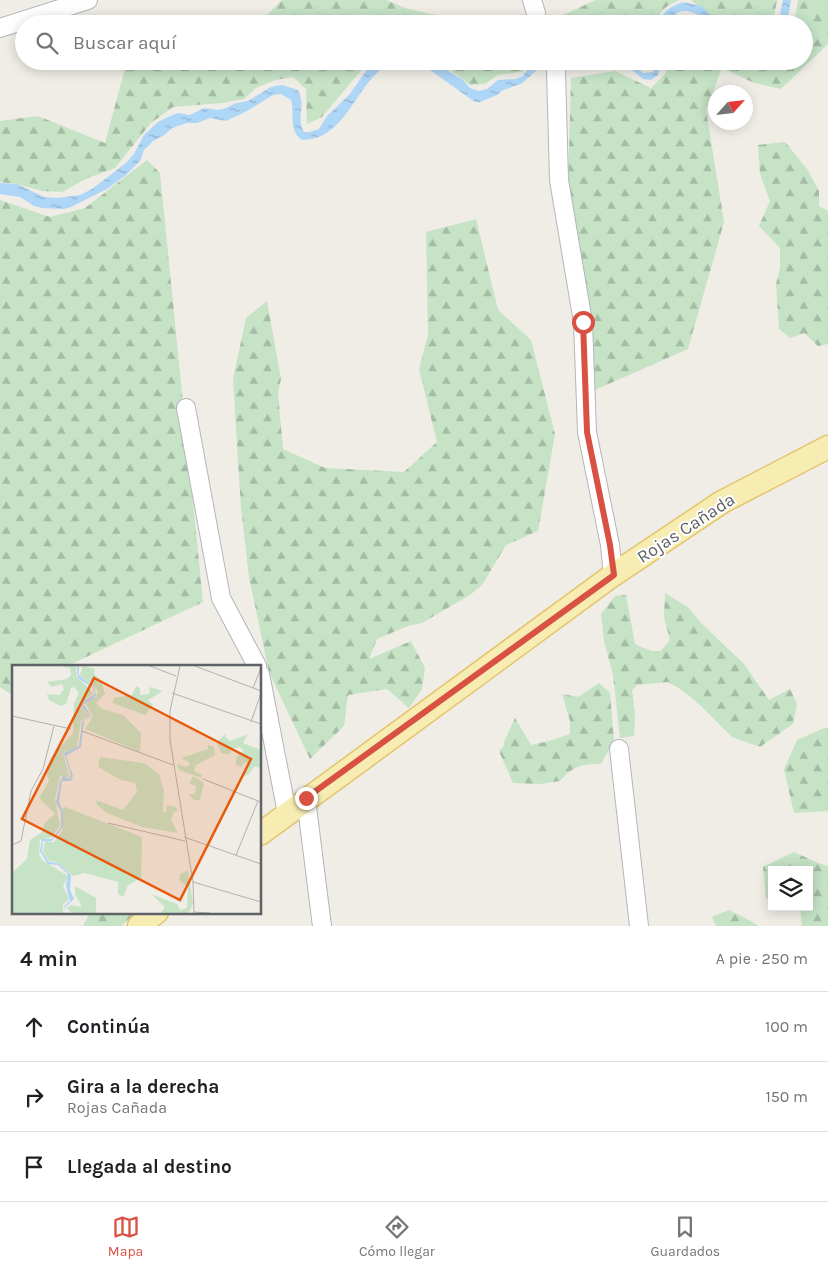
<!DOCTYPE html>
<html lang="es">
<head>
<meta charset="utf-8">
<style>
  :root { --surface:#fff; --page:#f2f2f2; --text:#202124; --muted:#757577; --line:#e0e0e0; --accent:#d85143 }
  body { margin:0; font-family:Karla,sans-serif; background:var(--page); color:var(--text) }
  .controls { position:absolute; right:15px; bottom:15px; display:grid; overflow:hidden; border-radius:0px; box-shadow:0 2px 12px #0003 }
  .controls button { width:45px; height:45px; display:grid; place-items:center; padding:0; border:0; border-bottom:1px solid var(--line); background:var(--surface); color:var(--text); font:25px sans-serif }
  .compass { position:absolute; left:708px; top:85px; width:45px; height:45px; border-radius:50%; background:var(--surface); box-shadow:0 2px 12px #0003; rotate:63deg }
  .stop { position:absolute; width:15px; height:15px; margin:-11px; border:4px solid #d85143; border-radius:50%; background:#fff }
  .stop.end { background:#d85143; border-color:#fff; box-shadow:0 1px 5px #0008 }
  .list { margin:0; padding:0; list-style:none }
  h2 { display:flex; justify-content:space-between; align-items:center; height:65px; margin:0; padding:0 20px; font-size:21px }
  h2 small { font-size:16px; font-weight:400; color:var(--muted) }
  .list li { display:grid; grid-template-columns:32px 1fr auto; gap:15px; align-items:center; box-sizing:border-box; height:70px; padding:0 20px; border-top:1px solid var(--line) }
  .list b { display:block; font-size:19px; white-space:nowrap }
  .list p { margin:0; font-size:16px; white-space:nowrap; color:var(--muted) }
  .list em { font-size:16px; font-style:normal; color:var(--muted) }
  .icon { flex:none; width:28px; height:28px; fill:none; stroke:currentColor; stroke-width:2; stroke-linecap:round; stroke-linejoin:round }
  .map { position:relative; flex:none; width:828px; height:926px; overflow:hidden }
  .search { position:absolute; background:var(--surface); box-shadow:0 2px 12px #0003; left:15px; right:15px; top:15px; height:55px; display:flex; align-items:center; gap:12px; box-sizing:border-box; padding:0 18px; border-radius:28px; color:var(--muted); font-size:19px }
  .sheet { height:275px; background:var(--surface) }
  nav { display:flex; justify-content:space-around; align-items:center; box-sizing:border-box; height:70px; border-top:1px solid var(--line); background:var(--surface); font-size:14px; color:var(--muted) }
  nav a { display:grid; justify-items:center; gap:2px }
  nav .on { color:var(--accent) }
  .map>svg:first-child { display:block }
  .forest { fill:url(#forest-firs) }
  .water { fill:url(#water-ripples) }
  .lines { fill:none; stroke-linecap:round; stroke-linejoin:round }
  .minor-casing { stroke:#b3b6ba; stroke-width:20 }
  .major-casing { stroke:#e4c46a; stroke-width:25 }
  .minor { stroke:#fff; stroke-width:18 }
  .major { stroke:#f7edb3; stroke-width:22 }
  .route { stroke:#d85143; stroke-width:6 }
  .labels { text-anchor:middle; stroke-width:4; stroke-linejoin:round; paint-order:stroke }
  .street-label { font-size:18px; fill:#5e6165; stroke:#fff }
  .inset-road { fill:none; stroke:#b1b1ae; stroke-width:1 }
  .view { fill:#e8590c; fill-opacity:0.15; stroke:#e8590c; stroke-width:2.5 }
  .inset-edge { fill:none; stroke:#5e6165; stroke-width:2.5 }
</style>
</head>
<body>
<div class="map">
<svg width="828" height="926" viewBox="0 0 828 926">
  <defs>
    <pattern id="forest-firs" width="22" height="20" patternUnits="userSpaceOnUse" patternTransform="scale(1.25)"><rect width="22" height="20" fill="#c6e3c6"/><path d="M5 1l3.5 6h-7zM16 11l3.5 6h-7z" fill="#a4bba4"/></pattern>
    <pattern id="water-ripples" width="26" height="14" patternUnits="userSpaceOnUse" patternTransform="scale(1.25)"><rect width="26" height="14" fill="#aed6f7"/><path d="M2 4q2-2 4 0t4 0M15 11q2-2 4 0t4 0" fill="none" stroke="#91b1cc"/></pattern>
  </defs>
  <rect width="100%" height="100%" fill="#efede6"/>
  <path class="forest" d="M282,0H386L405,8L473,24H258Z
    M596,0H680C667,5 659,10 656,24H543Z
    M691,0H777L774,17L769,24H721Z
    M798,0H828V44L781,89L754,83L722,68L706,110L724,222L688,349L595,390L568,187L571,78L615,71L651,88L666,73L667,61H804V24H794Z
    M127,61H369L322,117L307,124L306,89L293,77L275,80L256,88L244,99L222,103L173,107L151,123L115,168L88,178L62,192L42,191L17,184L0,182V121L38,116L105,143Z
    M439,61H529L522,72L498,75L485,84L470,85Z
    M785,142L807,169L819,191V206L828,211V344L818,346L804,333L790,338L779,329L776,284L780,268V248L759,226L770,201L760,174L758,145Z
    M147,160L160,173L203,602L67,666H14V691L9,693L0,687V200L50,217L85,208Z
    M476,219L498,310L531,340L555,434L538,531L506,545L482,585L470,595L422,623L408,626L377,639L369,659L411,641L425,668L422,689L409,708L387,689L348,695L344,726L310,759L269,672L249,577L241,508L233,379L246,318L267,301L281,379L278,393L283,449L325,468L404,472L437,442L419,369L428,335L426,232Z
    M665,593L689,608L701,623L744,664L769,700L790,689L797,704L793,724L760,747L732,737L699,704L682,690L668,682L637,685L632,690L635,713L634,736L620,738L613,675L604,641L601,614L615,596L626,595L635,644L651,651H661L670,640L664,617Z
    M599,683L610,693L614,741L601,764C581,764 573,766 560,781L540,784L513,783L499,751L504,746V742L515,718L531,745L549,741L570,734V721L562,694L578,697Z
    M824,728H828V811L794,813L784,769L797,740Z
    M794,852L818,863L828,866V926H802L800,907H809V870H772V899L766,898L763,867Z
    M729,910L751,921L758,926H716L712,917Z
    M90,912H137L121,926H83Z"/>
  <path class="water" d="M783,0H791L787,24H778Z
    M683,2L702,6L719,24H710C695,11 679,3 667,24H659C662,11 670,7 683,2Z
    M373,61H391C385,66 378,71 373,77C352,100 339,140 302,140C288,130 295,113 291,100L281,94L273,95L247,111L226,121L210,118L197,123H187L172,128L163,136L153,141L144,150L140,161L126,175L107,189L71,207L64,209L42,208L34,206L20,197L0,194V183L17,184L44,197L59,198L80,195L92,189L126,163L134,154L144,135L158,122L168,117L178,113L190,115L204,108L218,110L226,108L236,103L248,101L271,87L282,85L298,90C307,108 295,115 304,132H310L319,129L327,116L349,95Z
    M423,61H433L439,68L447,70L463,80L470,88L479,91L487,89L498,80L516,79L523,76L534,61H573L538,69L521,84L503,90L497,95L480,102H475L430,70Z
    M621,61H629L643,73L653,72L657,61H663L658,75L651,80L643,79Z"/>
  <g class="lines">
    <defs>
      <path id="minor" d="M532,0L536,13
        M0,28L88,0
        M556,71L559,180L583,322L587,432L610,545L613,575
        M186,408L221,598L257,666
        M260,674L287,813
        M619,749L639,926
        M306,799L322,926"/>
      <path id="major" d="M260,834L613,575L722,502L828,447
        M139,926L157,912"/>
    </defs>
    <use href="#minor" class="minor-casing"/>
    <use href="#major" class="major-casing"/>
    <use href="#minor" class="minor"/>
    <use href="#major" class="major"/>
  </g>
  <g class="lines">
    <path class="route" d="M306,798L614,575L610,545L587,432L583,322"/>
  </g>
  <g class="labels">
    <g class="street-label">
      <text transform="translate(686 528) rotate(-33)" y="6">Rojas Cañada</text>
    </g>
  </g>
  <g transform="translate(12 665)">
    <rect width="249" height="249" fill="#efede6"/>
    <path d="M48,1H64L65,12L82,28L69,38V43L78,50L69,56L65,82L51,88L58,113L48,111L43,134L48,161L40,172L28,175L27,190L30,195L56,211L51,221L57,234L51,239V248H0V208L15,194L18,175L29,168L33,158L43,149L27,133L37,116L34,106L39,92L61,68L62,38L67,28L62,22L59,23L54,39L48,41L37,35L35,29L48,30L52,24L50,19L40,22L35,17L55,14L59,10L58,3ZM71,1L83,4L82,9L89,15L93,29L84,38L90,44L111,50L129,68L128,87L73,64L81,51L73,38L84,32L86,26L68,10ZM124,21L128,23V30L137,29L138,22L151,26L136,35L141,40L133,50L100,38L102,33L120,30ZM214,68L213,72L218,76L236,69L231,78L249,85V104L243,101L237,109L228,113L238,99L233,97L229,102L224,100V93L231,86L228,82L220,84L217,90L209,88L205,77ZM196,80L202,82L203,90L184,100L182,106L190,110L189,113L167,105L165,99L175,102L178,98L169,93L196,84ZM88,92L132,98L147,109L152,126L151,146L154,148L155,140L164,142L166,146L161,148L159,155L166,168L130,162L95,148L85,140L84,135L111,145L125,127L123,118L109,115L86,102ZM181,111L192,118L188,135H181L177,129H183L184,121L177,119ZM53,142L130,172L129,213L116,220L111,232L106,229V217L73,208L61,211L45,197L37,196L31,186L33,176L42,177L51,165L50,143ZM176,205L181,238L177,248H149L153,242L139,229L165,239L168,245L175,243L176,223L167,215L168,209ZM63,221L84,233V248H59L55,243L58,240L70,242L63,229Z" fill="#c6e3c6"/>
    <path d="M65,1H67V10L82,23L84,30L81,34L71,39L80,51L72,56L69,82L54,91L61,111L59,116H50L47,136L51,148V162L40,176H31L30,186L37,197L46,198L59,210L58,225L62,234L53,242L54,248L52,241L58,236L54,221L56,209L46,200L36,199L28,186L30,174H40L49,162V147L44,138L48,116L51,111L57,114L59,111L52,88L67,81L70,57L79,50L70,43L69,38L83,29L81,23L66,13Z" fill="#aed6f7"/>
    <path class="inset-road" d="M138,1L164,11M168,1L158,46V75L181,217L182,248M183,1L249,26M241,23L249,3M160,28L249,59M0,51L59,64M239,57L249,28M70,66L161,100M191,114L246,136M96,158L173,176M172,172L249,199M0,180L9,176L19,126L31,104L42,61M224,190L246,136L249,137M181,217L249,237M182,247L198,248"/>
    <path class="view" d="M82,13L239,94L168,235L10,154Z"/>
    <rect width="249" height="249" class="inset-edge"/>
  </g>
</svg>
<div class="controls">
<button><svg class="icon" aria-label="layers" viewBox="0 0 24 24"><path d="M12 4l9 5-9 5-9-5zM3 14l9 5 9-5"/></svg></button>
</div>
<svg class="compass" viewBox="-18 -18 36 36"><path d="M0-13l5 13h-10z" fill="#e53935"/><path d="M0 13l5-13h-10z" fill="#757577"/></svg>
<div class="stop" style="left:583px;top:322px"></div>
<div class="stop end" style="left:306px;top:798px"></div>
<div class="search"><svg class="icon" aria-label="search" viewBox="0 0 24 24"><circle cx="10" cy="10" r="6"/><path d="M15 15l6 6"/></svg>Buscar aquí</div>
</div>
<section class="sheet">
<h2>4 min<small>A pie · 250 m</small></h2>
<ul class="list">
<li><svg class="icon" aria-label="ahead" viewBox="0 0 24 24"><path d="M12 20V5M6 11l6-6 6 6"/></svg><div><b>Continúa</b></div><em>100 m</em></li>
<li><svg class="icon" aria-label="right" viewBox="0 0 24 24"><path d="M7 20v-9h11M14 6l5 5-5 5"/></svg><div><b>Gira a la derecha</b><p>Rojas Cañada</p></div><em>150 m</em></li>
<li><svg class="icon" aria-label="arrive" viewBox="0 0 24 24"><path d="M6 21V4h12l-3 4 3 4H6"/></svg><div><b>Llegada al destino</b></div></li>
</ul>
</section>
<nav>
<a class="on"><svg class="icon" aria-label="map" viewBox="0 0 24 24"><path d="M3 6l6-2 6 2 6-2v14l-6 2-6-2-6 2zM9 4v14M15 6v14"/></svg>Mapa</a>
<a><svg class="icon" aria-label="directions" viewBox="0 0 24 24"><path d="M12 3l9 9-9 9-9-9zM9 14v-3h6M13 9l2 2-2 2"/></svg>Cómo llegar</a>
<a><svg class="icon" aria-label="saved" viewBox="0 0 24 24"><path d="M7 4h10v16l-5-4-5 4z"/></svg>Guardados</a>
</nav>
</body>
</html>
